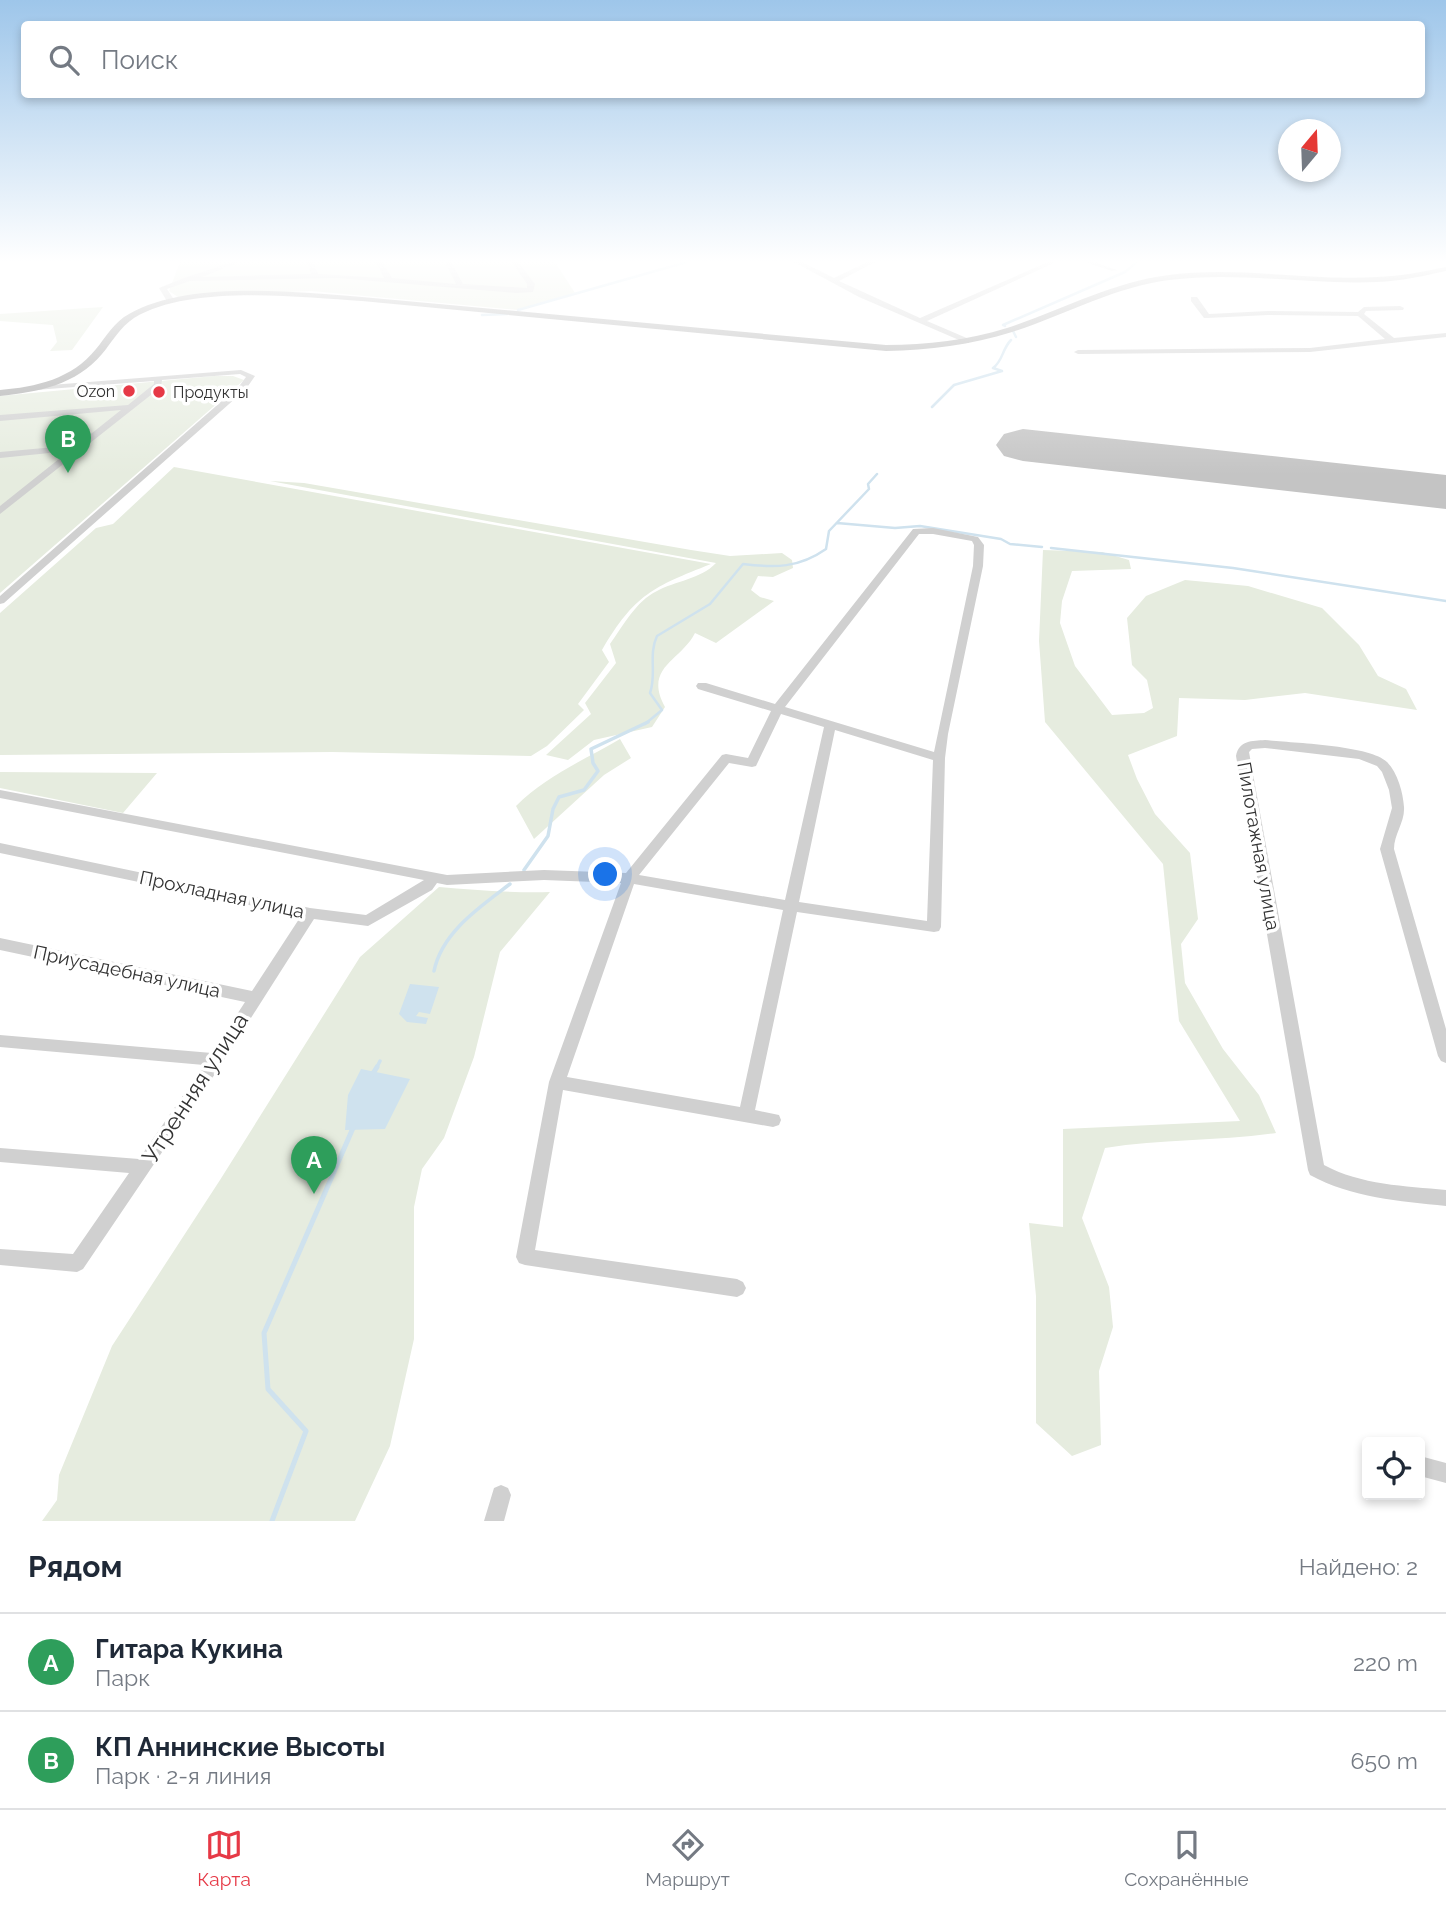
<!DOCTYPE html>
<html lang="ru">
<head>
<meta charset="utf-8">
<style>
  :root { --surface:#fff; --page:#f6f6f7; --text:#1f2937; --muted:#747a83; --line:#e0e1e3; --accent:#e63946 }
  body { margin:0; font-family:Raleway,sans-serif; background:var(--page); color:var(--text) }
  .controls { position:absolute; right:21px; bottom:21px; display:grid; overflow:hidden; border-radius:7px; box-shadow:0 4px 10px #0003 }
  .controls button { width:63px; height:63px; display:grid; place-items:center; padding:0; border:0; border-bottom:2px solid var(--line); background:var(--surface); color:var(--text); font:35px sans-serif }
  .compass { position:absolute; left:1278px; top:119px; width:63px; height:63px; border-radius:50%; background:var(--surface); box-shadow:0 4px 10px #0003; rotate:19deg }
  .you { position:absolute; left:606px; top:875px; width:24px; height:24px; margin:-18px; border:5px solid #fff; border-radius:50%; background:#1a73e8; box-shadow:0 0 0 10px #1a73e833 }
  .badge { display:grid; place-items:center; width:46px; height:46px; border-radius:50%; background:var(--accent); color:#fff; font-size:23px; font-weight:700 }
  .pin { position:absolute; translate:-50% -58px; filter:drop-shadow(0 2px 4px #0008) }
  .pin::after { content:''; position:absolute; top:37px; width:24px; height:21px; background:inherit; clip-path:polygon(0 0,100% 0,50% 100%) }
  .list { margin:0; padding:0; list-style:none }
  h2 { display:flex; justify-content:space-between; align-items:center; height:91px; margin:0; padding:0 28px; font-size:30px }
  h2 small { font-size:23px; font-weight:400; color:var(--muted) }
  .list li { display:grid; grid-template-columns:46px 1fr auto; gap:21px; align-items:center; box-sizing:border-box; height:98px; padding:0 28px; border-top:2px solid var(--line) }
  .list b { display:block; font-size:26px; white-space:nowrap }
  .list p { margin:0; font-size:23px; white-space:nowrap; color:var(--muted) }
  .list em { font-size:23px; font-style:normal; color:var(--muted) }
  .icon { flex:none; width:38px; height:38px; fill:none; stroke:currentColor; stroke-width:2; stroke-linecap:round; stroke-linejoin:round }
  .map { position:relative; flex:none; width:1446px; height:1521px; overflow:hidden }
  .search { position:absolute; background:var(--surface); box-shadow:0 4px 10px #0003; left:21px; right:21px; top:21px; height:77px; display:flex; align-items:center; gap:18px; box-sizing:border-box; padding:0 24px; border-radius:7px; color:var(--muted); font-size:26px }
  .sheet { height:287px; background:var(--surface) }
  nav { display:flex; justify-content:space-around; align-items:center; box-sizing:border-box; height:98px; border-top:2px solid var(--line); background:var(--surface); font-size:19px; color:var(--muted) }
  nav a { display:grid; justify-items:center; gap:4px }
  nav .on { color:var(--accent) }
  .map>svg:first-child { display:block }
  .green { fill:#e6ecdf }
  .water { fill:#cfe2ee }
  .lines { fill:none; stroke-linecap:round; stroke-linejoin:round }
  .stream-far2 { stroke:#cfe2ee; stroke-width:2.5 }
  .stream-far1 { stroke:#cfe2ee; stroke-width:3.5 }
  .stream { stroke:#cfe2ee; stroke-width:5 }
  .runway { fill:#c4c4c4; fill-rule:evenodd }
  .minor { fill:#d0d0d0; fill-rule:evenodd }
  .major { fill:#ababab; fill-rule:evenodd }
  .poi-dot { fill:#e63946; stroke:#fff; stroke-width:2.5 }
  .labels { text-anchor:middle; stroke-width:7; stroke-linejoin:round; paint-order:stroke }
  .far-poi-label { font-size:16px; fill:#333; stroke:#fff; text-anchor:end }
  .street-label { font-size:19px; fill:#333; stroke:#fff }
  .near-street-label { font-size:23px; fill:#333; stroke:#fff }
</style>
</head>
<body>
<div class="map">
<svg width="1446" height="1521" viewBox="0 0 1446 1521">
  <rect width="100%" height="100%" fill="#fff"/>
  <path class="green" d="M180,262H555L575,293L518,310L311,291L178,297L169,291Z
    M103,307L72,350L50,351L57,342L53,325L0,321V314Z
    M214,376H233L244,380L0,593V396Z
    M174,467L711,564C653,587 635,594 602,650L609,662L578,704L584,710L547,746L531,756L332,752L0,755V613L96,528L113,524Z
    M270,481L304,483L691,550L730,556L782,553L792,560L793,568L773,577L758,576L751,590L760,597L774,601L716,643L695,633C681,661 643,667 665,707L652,727L594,740L568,760L546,755L591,714L585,703L616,663L610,644C623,626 636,601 657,591C675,581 701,579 716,563Z
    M1043,550L1102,552L1129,560L1131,569L1072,571L1062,601L1060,623L1075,666L1112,715L1144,713L1153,708L1147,680L1132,665L1127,618L1146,596L1185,580L1248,586L1322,608L1359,645L1378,676L1406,689L1417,710L1305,693L1245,700L1179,698L1177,736L1128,755L1137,779L1155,814L1190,853L1198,919L1181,944L1185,983L1223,1049L1259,1095L1276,1133C1219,1141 1162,1139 1105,1148L1082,1218L1109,1287L1113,1327L1099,1371L1101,1445L1072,1456L1036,1423V1296L1029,1223L1063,1227V1129L1240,1121L1179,1021L1163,864L1045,722L1039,641Z
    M620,739L631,758L604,775L534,839L516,806C546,776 584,760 620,739Z
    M0,772L157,773L123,813L0,788Z
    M439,887C475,890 513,893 550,892L500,952L474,1057L444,1138L422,1169L414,1207V1339L390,1446L355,1521H42L57,1500L59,1475L112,1346L220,1180L360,957Z"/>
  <path class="water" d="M410,984L439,987L430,1014L419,1012L416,1016L428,1018L426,1024L407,1022L399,1014Z
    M361,1069L410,1079L385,1129L345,1130L348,1095Z"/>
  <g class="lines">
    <path class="stream-far2" d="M518,310L687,262
      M482,315L507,314
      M1005,326L1003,325L1125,272L1137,262
      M1013,331L1016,337
      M932,407L954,385L1002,371L993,368C1003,361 1002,349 1011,340
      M837,523L895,528L920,526L1001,539L1010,544L1042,547
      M1051,548L1233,568L1446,601
      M645,724L662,710L650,693C657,674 648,655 657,636L710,604L743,564C775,568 799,568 826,549L829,531L869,489L868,484L877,474"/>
    <path class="stream-far1" d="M524,870L548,836L553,809L559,797L584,790L598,771L593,763L591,749L648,722
      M434,971C442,932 480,907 510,884
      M376,1069L380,1061"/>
    <path class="stream" d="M372,1075L377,1067
      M272,1521L306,1431L268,1389L264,1333L353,1128"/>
    <path class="runway" d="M1023,429L1446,475V509L1023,461L1004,456L996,445L1004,434Z"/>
    <path class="minor" d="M232,262H240L202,277L311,274L307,262H313L318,274L384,278L376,262H382L392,278L456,284L445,262H451L463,284L527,288V284L512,262H518L535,284L533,292L516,293L337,278L190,281L167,289L175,301L171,303H168L159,288L184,278Z
      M794,262H802L834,278L867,262H875L839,281L920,318L1048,262H1056L927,321L969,339V343H966L859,297Z
      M1085,262H1094L1117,270L1112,271Z
      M1191,297H1197L1209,314L1268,311L1358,312L1364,307L1400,306L1404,308L1403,310L1366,311L1364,314L1394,338L1446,333V337L1310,352L1078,354L1074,352L1078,350L1310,348L1385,339L1358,316L1268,315L1207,318H1204L1191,301Z
      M241,370L255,376L246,389L4,603L0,604V596L240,385L246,377L240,374L162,380L161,387L0,514V506L69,451L0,458V452L77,445L121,410L0,421V415L128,405L154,384V381L35,390L34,388L38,386Z
      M933,528L978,537L984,545L983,566L948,734L945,758L941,927L939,931L934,932L797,912L755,1110L779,1115L781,1120L779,1125L773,1127L563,1090L535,1250L737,1279L743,1282L746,1288L743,1294L737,1297L525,1265L519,1263L516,1257L549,1082L621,883L544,880L447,885L437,883L432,890L368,926L314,919L221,1065L83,1269L77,1272L0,1265V1249L73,1254L129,1173L0,1162V1148L139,1159L204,1065L0,1047V1035L212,1053L245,1002L0,950V938L252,991L301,916L0,853V843L310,908L366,915L424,880L0,798V790L447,875L544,870L626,873L722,755L726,754L748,758L771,711L698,689L696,686L698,683H706L775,704L913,529ZM919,534H933L972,541L974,545L973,566L934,752L785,707ZM781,714L824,727L785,900L639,875L729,763L752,767L756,766ZM835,730L933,760L927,921L799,902ZM634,884L783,910L740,1107L567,1077Z
      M1265,740C1291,743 1370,745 1387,762C1398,773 1403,793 1404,807C1405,822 1394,834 1394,849L1446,1029V1063L1441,1061L1438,1056L1380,849L1392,808L1389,790L1382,772L1377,766L1359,759L1265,748L1252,749L1249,752L1324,1165C1361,1185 1405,1186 1446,1190V1206C1399,1201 1352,1198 1310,1175L1308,1170L1236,756C1239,740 1252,741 1265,740Z
      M1420,1456L1446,1463V1483L1420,1476Z
      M501,1485L508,1488L511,1495L504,1521H484L494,1488Z"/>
    <path class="major" d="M1446,267V271C1423,276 1401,281 1377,282C1308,285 1238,271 1169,280C1114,287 1065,315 1012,332C971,345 929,350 886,351L362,301C299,297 189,284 134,318C120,327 112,342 102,354C76,385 38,392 0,396V390C36,387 72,379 96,349C106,337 114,322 129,314C189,280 294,292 362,297L886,345C927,345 968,340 1007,328C1062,310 1112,282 1169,275C1238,266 1308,281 1377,277C1401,276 1423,272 1446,267Z"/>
  </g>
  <linearGradient id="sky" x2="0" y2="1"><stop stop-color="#9ec6ea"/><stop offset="0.55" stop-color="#fff"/><stop offset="1" stop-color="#fff" stop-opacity="0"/></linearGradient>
  <rect width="1446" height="475" fill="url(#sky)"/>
  <g class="poi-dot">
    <circle cx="129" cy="391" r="7"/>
    <circle cx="159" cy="392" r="7"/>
  </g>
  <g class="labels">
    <g class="far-poi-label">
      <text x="115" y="397">Ozon</text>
      <text x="173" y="398" text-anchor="start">Продукты</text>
    </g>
    <g class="street-label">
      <text transform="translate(1259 846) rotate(80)" y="7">Пилотажная улица</text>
      <text transform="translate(222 894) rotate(12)" y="7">Прохладная улица</text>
      <text transform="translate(127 971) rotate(12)" y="7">Приусадебная улица</text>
    </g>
    <g class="near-street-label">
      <text transform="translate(195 1088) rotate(-57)" y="8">Утренняя улица</text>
    </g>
  </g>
</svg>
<div class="controls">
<button><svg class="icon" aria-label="locate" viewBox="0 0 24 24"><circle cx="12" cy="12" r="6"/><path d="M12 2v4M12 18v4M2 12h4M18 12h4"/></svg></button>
</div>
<svg class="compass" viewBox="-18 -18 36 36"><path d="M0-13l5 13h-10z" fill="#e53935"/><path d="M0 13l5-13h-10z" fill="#747a83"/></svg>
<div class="you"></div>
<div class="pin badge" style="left:314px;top:1194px;background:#2e9e5b">A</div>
<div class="pin badge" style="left:68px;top:473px;background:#2e9e5b">B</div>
<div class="search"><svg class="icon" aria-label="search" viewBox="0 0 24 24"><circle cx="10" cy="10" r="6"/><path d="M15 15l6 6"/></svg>Поиск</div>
</div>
<section class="sheet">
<h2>Рядом<small>Найдено: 2</small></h2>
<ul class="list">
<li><span class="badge" style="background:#2e9e5b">A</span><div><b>Гитара Кукина</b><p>Парк</p></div><em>220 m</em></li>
<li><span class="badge" style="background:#2e9e5b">B</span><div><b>КП Аннинские Высоты</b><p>Парк · 2-я линия</p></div><em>650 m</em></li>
</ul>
</section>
<nav>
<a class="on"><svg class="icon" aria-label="map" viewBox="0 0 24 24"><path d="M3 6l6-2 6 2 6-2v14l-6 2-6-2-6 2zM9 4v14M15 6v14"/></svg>Карта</a>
<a><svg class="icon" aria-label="directions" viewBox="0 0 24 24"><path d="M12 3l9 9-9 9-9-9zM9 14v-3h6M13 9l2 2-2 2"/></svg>Маршрут</a>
<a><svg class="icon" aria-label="saved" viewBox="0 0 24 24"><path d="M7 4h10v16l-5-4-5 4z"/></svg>Сохранённые</a>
</nav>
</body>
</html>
